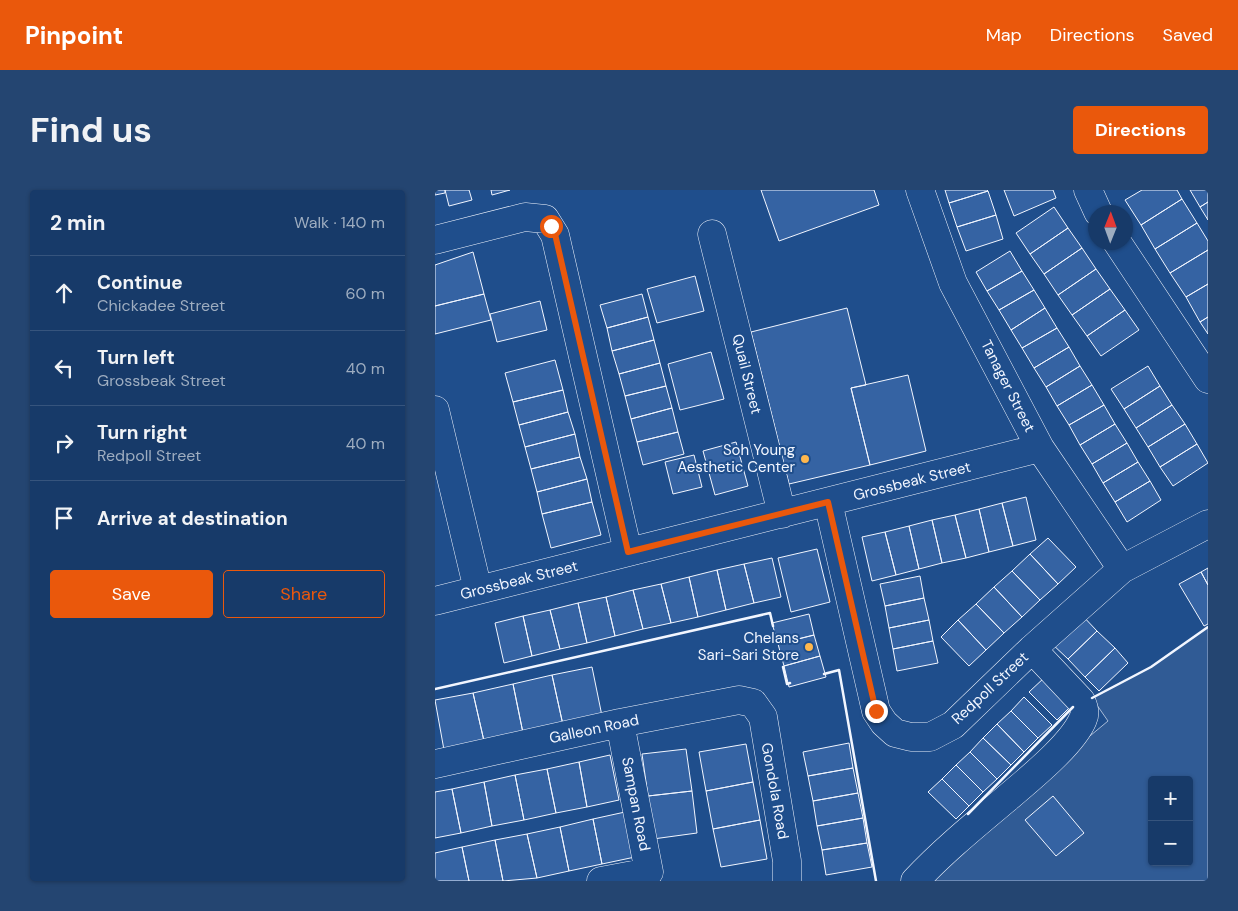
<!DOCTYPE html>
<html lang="en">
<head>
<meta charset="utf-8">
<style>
  :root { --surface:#173a69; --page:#244571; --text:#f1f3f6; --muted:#9eadc0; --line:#36547d; --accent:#ea580c }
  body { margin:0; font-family:"DM Sans",sans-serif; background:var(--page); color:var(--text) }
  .controls { position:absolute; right:15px; bottom:15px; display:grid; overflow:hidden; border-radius:5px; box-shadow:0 1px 4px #0004 }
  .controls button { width:45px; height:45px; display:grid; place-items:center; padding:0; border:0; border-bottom:1px solid var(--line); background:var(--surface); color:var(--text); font:25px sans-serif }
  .compass { position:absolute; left:653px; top:15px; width:45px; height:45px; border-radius:50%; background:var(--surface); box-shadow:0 1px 4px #0004; rotate:1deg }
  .stop { position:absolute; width:15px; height:15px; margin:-11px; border:4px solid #ea580c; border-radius:50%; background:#fff }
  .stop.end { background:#ea580c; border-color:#fff; box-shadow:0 1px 5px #0008 }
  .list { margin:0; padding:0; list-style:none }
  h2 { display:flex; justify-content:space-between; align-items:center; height:65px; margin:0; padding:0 20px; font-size:21px }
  h2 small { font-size:16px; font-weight:400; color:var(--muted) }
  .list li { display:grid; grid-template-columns:32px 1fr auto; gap:15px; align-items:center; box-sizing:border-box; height:75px; padding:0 20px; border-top:1px solid var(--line) }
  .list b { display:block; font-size:19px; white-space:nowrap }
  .list p { margin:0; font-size:16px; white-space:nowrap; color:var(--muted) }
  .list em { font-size:16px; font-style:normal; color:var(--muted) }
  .actions { display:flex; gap:10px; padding:15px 20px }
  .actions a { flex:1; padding:11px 0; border:1px solid var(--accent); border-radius:5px; text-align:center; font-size:18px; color:var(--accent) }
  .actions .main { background:var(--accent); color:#fff }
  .icon { flex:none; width:28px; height:28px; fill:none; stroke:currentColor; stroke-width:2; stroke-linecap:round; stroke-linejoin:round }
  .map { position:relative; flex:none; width:773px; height:691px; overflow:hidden; border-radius:5px }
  header { display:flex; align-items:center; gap:30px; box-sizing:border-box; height:70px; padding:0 25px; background:var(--accent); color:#fff }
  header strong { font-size:24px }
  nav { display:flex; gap:28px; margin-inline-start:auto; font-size:18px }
  .intro { display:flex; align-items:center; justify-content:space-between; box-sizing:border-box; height:120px; padding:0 30px }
  h1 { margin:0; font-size:35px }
  .button { padding:12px 22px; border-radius:5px; background:var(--accent); color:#fff; font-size:18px; font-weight:700 }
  main { display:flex; gap:30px; padding:0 30px }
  aside { flex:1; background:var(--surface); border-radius:5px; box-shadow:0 1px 4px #0004 }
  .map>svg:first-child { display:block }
  .green { fill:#305b95; stroke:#a8bbd7; fill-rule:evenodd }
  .building { fill:#3563a3; stroke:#f2f6ff }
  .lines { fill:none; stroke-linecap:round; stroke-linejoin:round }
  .street-casing { stroke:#f2f6ff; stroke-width:29 }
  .street { stroke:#1f4e8c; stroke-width:28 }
  .wall { stroke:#f2f6ff; stroke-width:2.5 }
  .route { stroke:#ea580c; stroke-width:6 }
  .poi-dot { fill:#ffb74d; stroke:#1f4e8c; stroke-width:2 }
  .labels { text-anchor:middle; stroke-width:4; stroke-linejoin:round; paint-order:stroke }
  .street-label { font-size:15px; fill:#f2f6ff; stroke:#1f4e8c }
  .poi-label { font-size:15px; fill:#f2f6ff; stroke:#1f4e8c; text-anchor:end }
</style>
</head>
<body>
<header>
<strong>Pinpoint</strong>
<nav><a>Map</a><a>Directions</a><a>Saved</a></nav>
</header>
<div class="intro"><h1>Find us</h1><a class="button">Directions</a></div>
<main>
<aside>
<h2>2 min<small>Walk · 140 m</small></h2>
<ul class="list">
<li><svg class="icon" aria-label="ahead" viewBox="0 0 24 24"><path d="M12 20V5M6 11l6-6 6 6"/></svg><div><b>Continue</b><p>Chickadee Street</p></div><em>60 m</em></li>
<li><svg class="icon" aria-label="left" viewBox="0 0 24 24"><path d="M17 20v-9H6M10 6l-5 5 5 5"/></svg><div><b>Turn left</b><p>Grossbeak Street</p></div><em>40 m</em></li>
<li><svg class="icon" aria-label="right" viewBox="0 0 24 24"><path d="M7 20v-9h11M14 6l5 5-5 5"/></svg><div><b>Turn right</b><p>Redpoll Street</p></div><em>40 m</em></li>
<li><svg class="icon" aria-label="arrive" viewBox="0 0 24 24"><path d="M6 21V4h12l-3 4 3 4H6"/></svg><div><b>Arrive at destination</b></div></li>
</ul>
<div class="actions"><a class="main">Save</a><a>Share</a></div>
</aside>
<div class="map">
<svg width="773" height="691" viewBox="0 0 773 691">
  <rect width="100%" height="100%" fill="#1f4e8c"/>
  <path class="green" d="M773,437V691H498L632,565L673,531L657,508L716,477ZM717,590H754V672H717Z"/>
  <path class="building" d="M0,0H10V3L0,5Z
    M10,0H34L37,10L14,16Z
    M56,0H75L57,5Z
    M326,0H439L444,15L344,51Z
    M510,0H552L553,1L514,13Z
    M569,0H618L621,8L579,26Z
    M707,0H742L747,9L706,35L690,10Z
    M755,0H773V12L765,17Z
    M553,1L561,25L522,37L514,13Z
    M747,9L762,33L720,59L706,35Z
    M773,12V30L765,17Z
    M619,17L633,38L595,64L581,43Z
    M561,25L568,49L531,61L522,37Z
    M762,33L773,51V60L735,83L720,59Z
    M633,38L647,58L609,84L595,64Z
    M647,58L661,79L623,105L609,84Z
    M773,60V94L751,107L735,83Z
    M575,61L587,81L552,101L541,82Z
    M38,62L49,104L0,116V75Z
    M661,79L675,99L637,125L623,105Z
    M587,81L599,100L564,120L552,101Z
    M260,86L269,121L222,133L212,99Z
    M773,94V127L765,132L751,107Z
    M675,99L690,120L652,146L637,125Z
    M599,100L610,118L576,140L564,120Z
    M49,104L56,130L0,144V116Z
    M207,104L213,127L172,138L165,115Z
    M105,111L112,140L62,152L55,124Z
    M412,118L431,195L416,198L435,275L354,294L316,142Z
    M610,118L622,138L587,158L576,140Z
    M690,120L704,140L666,166L652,146Z
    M213,127L219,150L177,161L172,138Z
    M773,127V144L765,132Z
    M622,138L634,157L599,178L587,158Z
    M219,150L225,173L184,184L177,161Z
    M634,157L645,176L611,197L599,178Z
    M276,162L289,209L245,220L233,174Z
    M120,170L128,200L78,212L70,183Z
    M225,173L231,196L190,206L184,184Z
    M645,176L657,195L622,216L611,197Z
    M713,176L725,196L689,219L676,199Z
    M473,185L491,261L435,275L416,198Z
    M657,195L669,215L634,235L622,216Z
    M231,196L237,218L196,229L190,206Z
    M725,196L737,215L701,238L689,219Z
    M128,200L133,222L84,235L78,212Z
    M669,215L680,234L645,255L634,235Z
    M737,215L750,234L713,257L701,238Z
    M237,218L243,242L202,252L196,229Z
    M133,222L140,244L90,257L84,235Z
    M680,234L692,253L657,274L645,255Z
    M750,234L762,254L725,277L713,257Z
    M243,242L249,264L208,275L202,252Z
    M140,244L145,267L96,279L90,257Z
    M301,252L313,296L280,305L268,261Z
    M692,253L703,272L668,293L657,274Z
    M762,254L773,273L738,296L725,277Z
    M259,265L267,297L238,304L230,272Z
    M145,267L152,289L102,302L96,279Z
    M703,272L715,291L680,312L668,293Z
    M152,289L157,312L107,324L102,302Z
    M715,291L726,310L692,332L680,312Z
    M591,307L601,350L578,356L567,313Z
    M157,312L166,345L116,358L107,324Z
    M567,313L578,356L554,362L544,319Z
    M544,319L554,362L531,368L520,325Z
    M520,325L531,368L507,373L497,330Z
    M497,330L507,373L484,379L474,336Z
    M474,336L484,379L461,385L450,342Z
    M450,342L461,385L437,391L427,347Z
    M613,348L641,377L623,394L595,364Z
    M382,359L395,412L356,422L343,368Z
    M595,364L623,394L605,410L577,381Z
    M337,368L346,407L319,413L309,374Z
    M309,374L319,413L291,420L282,380Z
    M773,378V395L766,382Z
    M282,380L291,420L263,427L254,387Z
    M577,381L605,410L587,427L559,397Z
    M766,382L773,395V434L769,436L744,394Z
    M485,386L489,408L450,416L445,394Z
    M254,387L263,427L236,433L226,394Z
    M226,394L236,433L208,439L198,400Z
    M559,397L587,427L569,443L541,414Z
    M198,400L208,439L180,446L171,407Z
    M171,407L180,446L152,453L143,413Z
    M489,408L494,430L454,438L450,416Z
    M143,413L152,453L125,459L115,420Z
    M541,414L569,443L551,460L523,430Z
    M115,420L125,459L97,466L88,426Z
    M645,423L662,441L633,469L615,452Z
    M374,424L379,445L343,454L337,433Z
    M88,426L97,466L69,473L60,433Z
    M494,430L498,451L458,459L454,438Z
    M523,430L551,460L534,476L506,447Z
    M662,441L680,458L650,487L633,469Z
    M379,445L385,466L349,476L343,454Z
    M498,451L503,473L462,481L458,459Z
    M680,458L693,473L664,501L650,487Z
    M385,466L391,487L354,497L349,476Z
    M157,477L167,526L128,535L117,485Z
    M117,485L128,535L88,543L78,494Z
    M610,487L637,515L622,530L594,502Z
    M78,494L88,543L49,551L38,503Z
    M38,503L49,551L9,560L0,510Z
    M589,507L617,535L603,548L576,521Z
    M576,521L603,548L589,562L562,534Z
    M562,534L589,562L576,575L548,548Z
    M548,548L576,575L562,589L535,562Z
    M414,553L418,578L373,586L368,562Z
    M311,554L318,592L271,601L264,562Z
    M251,559L257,601L213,606L207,564Z
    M535,562L562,589L548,602L521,575Z
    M175,565L184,610L152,617L144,572Z
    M144,572L152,617L121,623L112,579Z
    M521,575L548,602L534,616L507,589Z
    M418,578L423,603L378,611L373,586Z
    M112,579L121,623L89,630L80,585Z
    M80,585L89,630L57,636L49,592Z
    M507,589L534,616L521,629L493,602Z
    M49,592L57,636L26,643L17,599Z
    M318,592L325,630L278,639L271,601Z
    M17,599L26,643L0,648V602Z
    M257,601L262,643L218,649L213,606Z
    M423,603L428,628L382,636L378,611Z
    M618,606L649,643L621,666L590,630Z
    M190,622L200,667L167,674L158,629Z
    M428,628L432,653L387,660L382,636Z
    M158,629L167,674L134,681L125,637Z
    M325,630L332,669L286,677L278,639Z
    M125,637L134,681L102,688L92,644Z
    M92,644L102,688L68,691L60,650Z
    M60,650L68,691H34L27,657Z
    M432,653L437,677L391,685L387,660Z
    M27,657L34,691H0V663Z"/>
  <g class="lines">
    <defs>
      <path id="street" d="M485,0L518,93L605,258L687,379
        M653,0L663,22
        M277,44L347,324
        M0,50L90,27L110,29L120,45L193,362
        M682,52L773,189
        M0,220L43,400
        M393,312L441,521L449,533L460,543L476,547H495L518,535L597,459L687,379L773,334
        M0,411L605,258
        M185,533L214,682L205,691
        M0,574L185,533L304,510L318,513L328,527L352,671V691
        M166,691L214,682
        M480,691C508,661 540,635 571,609C593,590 637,555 648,529C651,523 649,517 646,511L597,459"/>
    </defs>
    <use href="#street" class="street-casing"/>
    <use href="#street" class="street"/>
    <path class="wall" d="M348,477L352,494L355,493
      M389,484L404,480L441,691
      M0,499L335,423L338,436
      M657,508L716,477L773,437
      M533,624L638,517"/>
  </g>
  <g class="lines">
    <path class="route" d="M116,36L120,44L193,362L393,312L441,521"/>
  </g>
  <g class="poi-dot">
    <circle cx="370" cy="269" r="5"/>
    <circle cx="374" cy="457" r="5"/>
  </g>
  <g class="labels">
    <g class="street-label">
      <text transform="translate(312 184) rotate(76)" y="5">Quail Street</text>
      <text transform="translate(573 196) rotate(63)" y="5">Tanager Street</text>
      <text transform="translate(477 291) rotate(-14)" y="5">Grossbeak Street</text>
      <text transform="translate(84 390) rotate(-14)" y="5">Grossbeak Street</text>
      <text transform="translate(555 498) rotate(-43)" y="5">Redpoll Street</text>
      <text transform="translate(159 539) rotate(-12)" y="5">Galleon Road</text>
      <text transform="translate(340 601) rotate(80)" y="5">Gondola Road</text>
      <text transform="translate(201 614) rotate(79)" y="5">Sampan Road</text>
    </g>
    <g class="poi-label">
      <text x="360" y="265">Soh Young<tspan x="360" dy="17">Aesthetic Center</tspan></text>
      <text x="364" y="453">Chelans<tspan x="364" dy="17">Sari-Sari Store</tspan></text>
    </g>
  </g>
</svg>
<div class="controls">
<button>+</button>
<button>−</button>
</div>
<svg class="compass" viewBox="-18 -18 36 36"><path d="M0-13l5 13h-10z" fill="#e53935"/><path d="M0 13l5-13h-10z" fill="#9eadc0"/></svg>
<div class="stop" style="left:116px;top:36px"></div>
<div class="stop end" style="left:441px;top:521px"></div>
</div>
</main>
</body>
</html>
